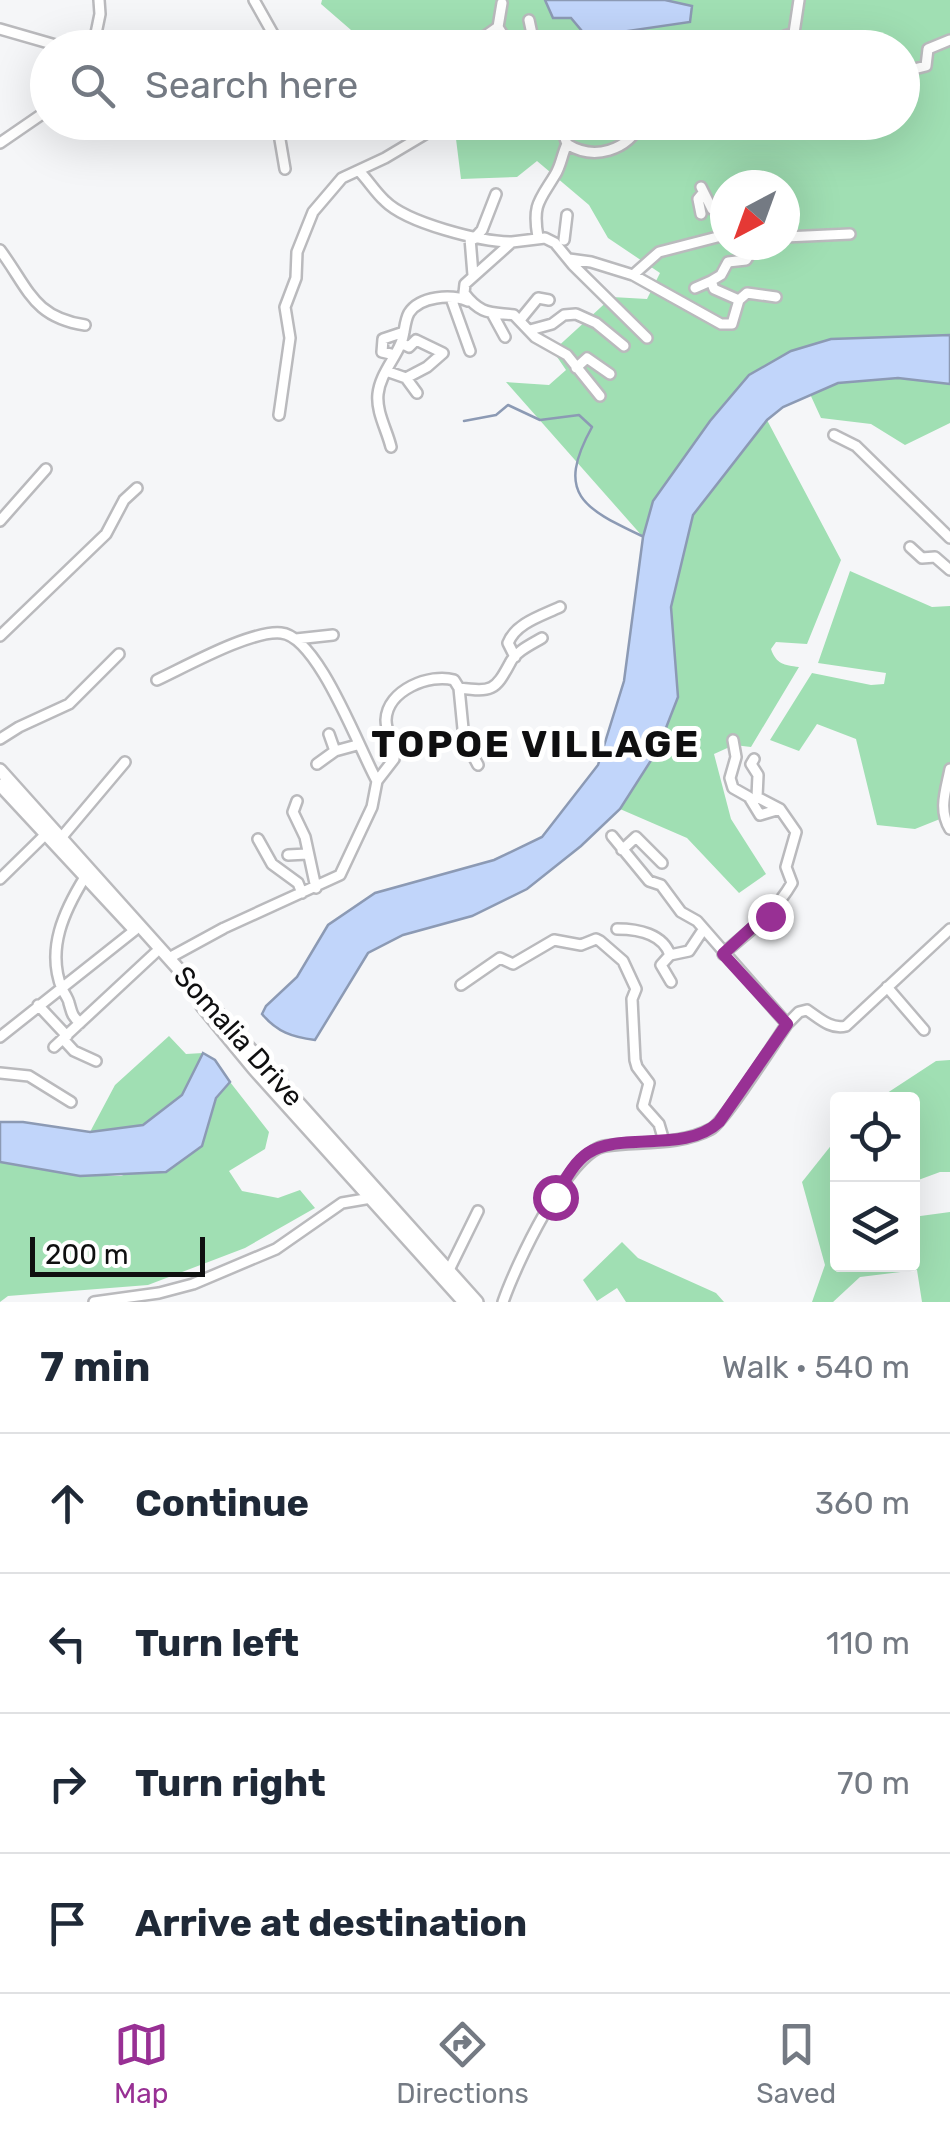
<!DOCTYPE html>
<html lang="en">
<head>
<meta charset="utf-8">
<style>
  :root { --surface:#fff; --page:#f2f2f3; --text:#1f2937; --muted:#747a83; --line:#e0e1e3; --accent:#983094 }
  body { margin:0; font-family:Rubik,sans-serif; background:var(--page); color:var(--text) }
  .controls { position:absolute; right:30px; bottom:30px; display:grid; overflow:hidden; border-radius:10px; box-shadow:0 10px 40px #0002 }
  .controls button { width:90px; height:90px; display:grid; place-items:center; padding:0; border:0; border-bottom:2px solid var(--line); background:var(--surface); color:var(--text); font:50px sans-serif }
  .compass { position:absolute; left:710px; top:170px; width:90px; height:90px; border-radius:50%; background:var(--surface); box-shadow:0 10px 40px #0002; rotate:221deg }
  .scale { position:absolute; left:30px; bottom:25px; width:175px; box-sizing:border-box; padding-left:10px; border:5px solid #0f0f10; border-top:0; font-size:28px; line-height:35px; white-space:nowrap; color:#0f0f10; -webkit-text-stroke:8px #fff; paint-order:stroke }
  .stop { position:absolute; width:30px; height:30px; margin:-22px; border:8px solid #983094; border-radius:50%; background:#fff }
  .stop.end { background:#983094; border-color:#fff; box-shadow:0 2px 10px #0008 }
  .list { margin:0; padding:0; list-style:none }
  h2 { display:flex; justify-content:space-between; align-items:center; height:130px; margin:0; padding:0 40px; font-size:42px }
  h2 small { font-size:32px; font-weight:400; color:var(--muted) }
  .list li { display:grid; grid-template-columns:65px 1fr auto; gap:30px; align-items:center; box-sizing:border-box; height:140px; padding:0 40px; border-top:2px solid var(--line) }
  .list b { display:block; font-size:38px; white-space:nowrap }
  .list em { font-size:32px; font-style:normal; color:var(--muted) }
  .icon { flex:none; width:55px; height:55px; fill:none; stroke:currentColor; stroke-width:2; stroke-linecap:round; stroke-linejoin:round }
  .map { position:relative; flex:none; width:950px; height:1302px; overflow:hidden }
  .search { position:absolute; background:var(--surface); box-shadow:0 10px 40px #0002; left:30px; right:30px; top:30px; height:110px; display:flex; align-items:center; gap:25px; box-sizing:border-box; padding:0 35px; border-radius:55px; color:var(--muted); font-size:38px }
  .sheet { height:690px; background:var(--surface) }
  nav { display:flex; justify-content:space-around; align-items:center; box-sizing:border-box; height:140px; border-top:2px solid var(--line); background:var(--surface); font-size:28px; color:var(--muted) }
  nav a { display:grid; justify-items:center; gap:5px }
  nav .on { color:var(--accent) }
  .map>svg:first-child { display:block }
  .green { fill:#a0dfb3; fill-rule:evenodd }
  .water { fill:#c1d5fa; stroke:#8c9ab4; stroke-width:2.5 }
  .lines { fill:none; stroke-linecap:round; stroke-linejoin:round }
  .stream { stroke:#8c9ab4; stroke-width:2.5 }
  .minor-casing { stroke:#bababd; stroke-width:14 }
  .major-casing { stroke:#bababd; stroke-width:16 }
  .minor { stroke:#fff; stroke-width:9 }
  .major { stroke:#fff; stroke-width:11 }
  .route { stroke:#983094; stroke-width:12 }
  .labels { text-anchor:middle; stroke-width:10; stroke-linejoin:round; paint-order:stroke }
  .street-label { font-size:28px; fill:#0f0f10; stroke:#fff }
  .district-label { font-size:38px; font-weight:bold; letter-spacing:2.5px; fill:#0f0f10; stroke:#fff }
</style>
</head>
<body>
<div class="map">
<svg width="950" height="1302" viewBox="0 0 950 1302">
  <rect width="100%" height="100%" fill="#f5f6f8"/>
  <path class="green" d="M322,0H950V335L909,338L749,375L710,421L653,501L643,537L506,382L549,385L566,370L553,351L612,297L647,299L660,273L608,238L589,205L537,161L517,177L461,179L454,123L902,122V48L393,47L351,30L321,4ZM725,185H785V245H725Z
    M898,378L950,384V423L905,445L871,424L821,418L810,394L838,383Z
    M767,420L841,560L807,644L776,642L771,649C776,664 784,665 799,667L751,747L734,745L714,754L731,819L766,874L739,893L687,838L620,809L657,751L678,697L671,607L693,515Z
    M850,571L932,607L950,606V815L915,829L877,825L856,739L817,724L799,751L770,740L812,673L871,685L884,684L886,673L818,663Z
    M169,1036L186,1054L203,1053L182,1095L143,1125L90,1132L115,1085Z
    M950,1060V1172H940L913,1182L912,1100L878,1099L936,1061Z
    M230,1082L269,1132L265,1149L229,1171L242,1191L278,1198L300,1190L315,1208L245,1248L148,1285L8,1296L0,1302V1162L80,1176H121L202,1146L216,1098Z
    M837,1138L838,1264H912L913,1217L950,1212V1302H922L917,1270L860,1277L833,1302H812L825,1265L802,1182Z
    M622,1242L638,1258L716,1293L724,1302H626L617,1288L597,1301L583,1280Z"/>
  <path class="water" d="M545,0H665L692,6L690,22L587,37L571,18H553Z
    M950,335V384L898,378L838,383L783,407L767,420L693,515L671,607L678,697L657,751L620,809L581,846L527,889L472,916L403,935L368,953L315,1040C292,1037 277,1032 262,1014L266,1006L297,977L328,925L375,893L494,860L542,837L598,765L624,681L643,537L653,501L710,421L749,375L791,351L831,339Z
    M203,1053L215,1060L230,1082L216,1098L202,1146L166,1172L80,1176L0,1162V1122H23L90,1132L143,1125L182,1095Z"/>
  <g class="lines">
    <path class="stream" d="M464,421L496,415L508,405L540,420L579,415L592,427C555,494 583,508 642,536"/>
    <defs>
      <path id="minor" d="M254,0L281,48
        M529,20L535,48
        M498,27L511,48
        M0,29L66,48
        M93,48L100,14L99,0
        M484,48L481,39L498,27L502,3
        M554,48L573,39
        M784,48L785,36L794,33L799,0
        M827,48H832
        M902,72L926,66L928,49L950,40
        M277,122L285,169
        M0,143L48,110
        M567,144C594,161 627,151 642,122
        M359,171C368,180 375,192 385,201C407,223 481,242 512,242
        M701,187L712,209
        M701,214L698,199L703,193
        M538,237C532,204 540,200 555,175C561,166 562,154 567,144L559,122
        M785,237L850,234
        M470,238L473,275
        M474,239L482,230L496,194
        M564,240L567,215
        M0,250C29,289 33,317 85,325
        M569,259L591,262L633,275L659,252L725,235
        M633,275L721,324H732L739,300L714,289L711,281L695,288
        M711,281L721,275L728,262L746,260L756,245
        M451,298L470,351
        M739,300L747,293L776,297
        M493,315L505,337
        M520,320L538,298L549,300
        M530,330L552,324L564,315L576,314L596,323L624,346
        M401,343L409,347L416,340L443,353L427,367L406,378
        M395,355L382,352L383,339L404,332
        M576,368L587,358L610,374
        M386,371L406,378L417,393
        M600,396L567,355L535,337L514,315C490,312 481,315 464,293L465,284L512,242L545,238L555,243L573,265L647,338
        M279,415L290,338L285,307L296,278L297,252L313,212L342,178L385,158L432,130L452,122
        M834,435L856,446L950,538
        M391,447C387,430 376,412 378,394C380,375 394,360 401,343C405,334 404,322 409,313C420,296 451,294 468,301
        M0,521L46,469
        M910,547L922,558L935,557L950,570
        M0,636L106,534L124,500L137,488
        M296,639L333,635
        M515,657L508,643C516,623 541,616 560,607
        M157,680C187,666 251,630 281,633C318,636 359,749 377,781
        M459,688C492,692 495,691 510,663C516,651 532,644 542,638
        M329,734L335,751
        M0,739L19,727L69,704L119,654
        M733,740L736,757L730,778L733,788L749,797L760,815L780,809
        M317,764L335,751L357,745
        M950,769C946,790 938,810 950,829
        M297,801L293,812L305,837L316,888
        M612,836L649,881L661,885L681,912L697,921L787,1024
        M61,838L125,762
        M258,839L272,864L298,883L302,893
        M622,850L636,837L662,863
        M288,855L307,854
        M0,879L46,834
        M617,929C638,929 663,934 670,955
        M723,954C750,930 774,914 792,883L786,867L796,832L780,809L757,797L758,775L751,764L754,759
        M169,958L224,928L340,875L372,807L377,781L394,759C395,745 386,734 386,720C387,690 430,673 454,680L459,688L464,739L478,765
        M671,982L661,965L670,955L689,951L703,930
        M461,985L500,958L513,964L554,940L581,945L596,939L600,941L623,961L636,989L632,999L635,1060L637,1067L649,1083L643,1106L659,1124L664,1141
        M887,987L924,1030
        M38,1005L67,1036
        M80,1023C71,1015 72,1012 69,1003C69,1000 63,991 62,989C46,949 64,911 85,877
        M0,1037L135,930
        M63,1039L74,1051L96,1061
        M54,1047L155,953
        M0,1073L29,1076L71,1102
        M449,1270L478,1211
        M94,1302L159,1293L193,1284L276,1249L342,1203L371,1198
        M503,1302C515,1267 568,1152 605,1146C640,1141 679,1146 711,1129C723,1123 775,1042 787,1024L799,1012L807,1010C819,1018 831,1030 846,1026L950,929"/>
      <path id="major" d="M0,770L477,1302
        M0,785L133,928
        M202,1006L254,1069L464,1302"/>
    </defs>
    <use href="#minor" class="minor-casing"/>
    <use href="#major" class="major-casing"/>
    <use href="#minor" class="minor"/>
    <use href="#major" class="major"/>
  </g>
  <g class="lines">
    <path class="route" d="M555,1197C564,1182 573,1163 588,1153C620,1131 685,1154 719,1122L787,1024L723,954L758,922L770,916"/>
  </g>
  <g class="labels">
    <g class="street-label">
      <text transform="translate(239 1036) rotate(48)" y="10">Somalia Drive</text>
    </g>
    <g class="district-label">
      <text x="536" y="757">TOPOE VILLAGE</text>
    </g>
  </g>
</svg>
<div class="controls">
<button><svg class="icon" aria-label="locate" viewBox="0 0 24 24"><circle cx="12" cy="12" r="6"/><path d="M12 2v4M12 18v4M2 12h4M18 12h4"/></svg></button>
<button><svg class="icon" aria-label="layers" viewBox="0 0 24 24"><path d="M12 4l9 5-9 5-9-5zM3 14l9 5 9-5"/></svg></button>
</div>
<svg class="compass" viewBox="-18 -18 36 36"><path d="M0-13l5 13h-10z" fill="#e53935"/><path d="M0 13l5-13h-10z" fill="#747a83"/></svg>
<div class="scale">200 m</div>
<div class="stop" style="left:555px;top:1197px"></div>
<div class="stop end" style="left:770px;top:916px"></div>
<div class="search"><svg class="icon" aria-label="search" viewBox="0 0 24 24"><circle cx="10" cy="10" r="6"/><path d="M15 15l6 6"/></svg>Search here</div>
</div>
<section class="sheet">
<h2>7 min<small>Walk · 540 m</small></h2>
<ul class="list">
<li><svg class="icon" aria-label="ahead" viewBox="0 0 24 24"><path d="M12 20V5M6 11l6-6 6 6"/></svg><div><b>Continue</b></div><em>360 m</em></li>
<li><svg class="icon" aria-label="left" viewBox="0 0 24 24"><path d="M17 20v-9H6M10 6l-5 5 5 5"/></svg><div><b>Turn left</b></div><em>110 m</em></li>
<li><svg class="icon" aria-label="right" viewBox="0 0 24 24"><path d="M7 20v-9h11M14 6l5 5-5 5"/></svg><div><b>Turn right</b></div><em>70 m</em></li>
<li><svg class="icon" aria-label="arrive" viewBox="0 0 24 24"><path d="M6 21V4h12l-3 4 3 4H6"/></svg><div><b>Arrive at destination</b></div></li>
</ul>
</section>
<nav>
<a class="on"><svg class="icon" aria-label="map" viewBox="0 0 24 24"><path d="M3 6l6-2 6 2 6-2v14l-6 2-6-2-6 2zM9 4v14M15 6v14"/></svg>Map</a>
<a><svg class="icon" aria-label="directions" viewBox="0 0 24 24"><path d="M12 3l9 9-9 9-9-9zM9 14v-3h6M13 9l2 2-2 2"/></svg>Directions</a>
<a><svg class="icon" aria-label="saved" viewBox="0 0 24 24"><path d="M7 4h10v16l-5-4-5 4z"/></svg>Saved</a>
</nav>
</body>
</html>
